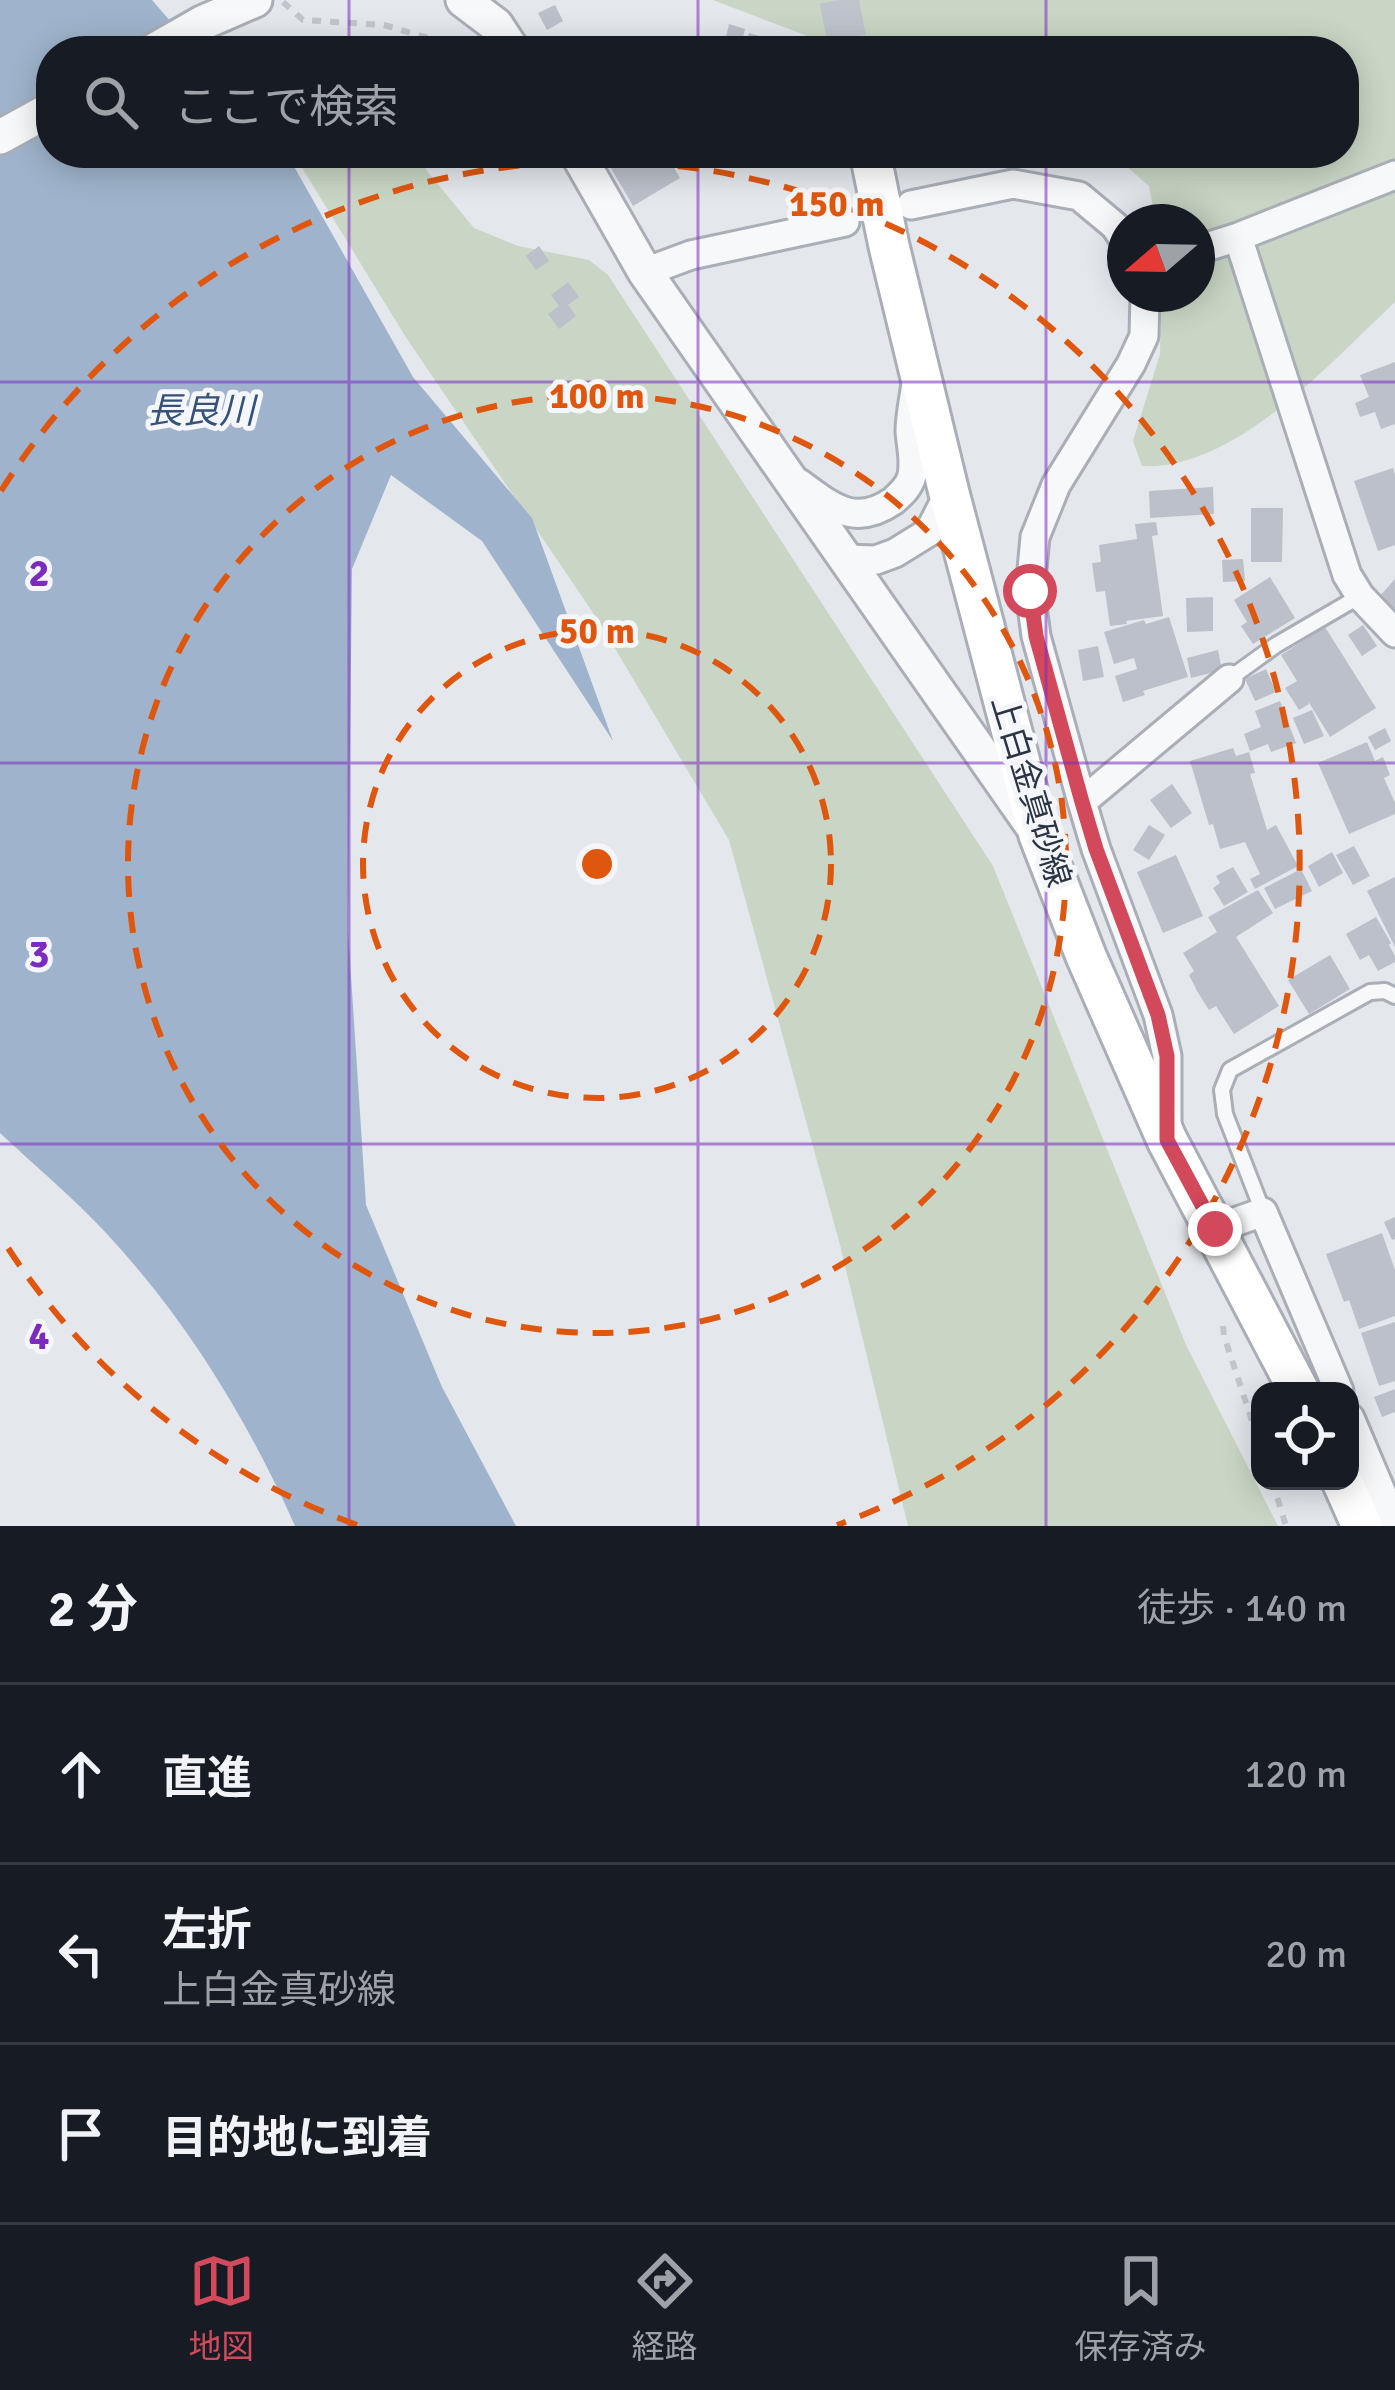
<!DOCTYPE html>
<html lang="ja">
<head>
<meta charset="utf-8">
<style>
  :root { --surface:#171b24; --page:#20242c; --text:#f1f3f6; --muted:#9ea1a6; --line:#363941; --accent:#d1495b }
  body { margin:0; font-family:Signika,"Noto Sans JP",sans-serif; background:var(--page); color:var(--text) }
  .controls { position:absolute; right:36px; bottom:36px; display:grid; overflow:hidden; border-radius:24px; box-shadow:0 6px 30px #0003 }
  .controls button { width:108px; height:108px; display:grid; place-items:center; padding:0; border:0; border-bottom:3px solid var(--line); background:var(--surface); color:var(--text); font:60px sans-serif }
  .compass { position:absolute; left:1107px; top:204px; width:108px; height:108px; border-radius:50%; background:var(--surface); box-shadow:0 6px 30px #0003; rotate:250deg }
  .stop { position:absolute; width:36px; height:36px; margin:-27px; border:9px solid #d1495b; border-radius:50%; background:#fff }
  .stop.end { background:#d1495b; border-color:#fff; box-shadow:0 3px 12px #0008 }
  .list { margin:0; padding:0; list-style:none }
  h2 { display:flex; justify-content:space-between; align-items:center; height:156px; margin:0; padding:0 48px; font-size:51px }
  h2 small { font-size:39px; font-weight:400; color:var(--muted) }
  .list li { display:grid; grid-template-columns:78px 1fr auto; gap:36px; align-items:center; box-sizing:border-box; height:180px; padding:0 48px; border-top:3px solid var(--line) }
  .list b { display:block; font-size:45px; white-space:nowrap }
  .list p { margin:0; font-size:39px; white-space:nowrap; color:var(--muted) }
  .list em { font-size:39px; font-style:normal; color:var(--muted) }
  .icon { flex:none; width:66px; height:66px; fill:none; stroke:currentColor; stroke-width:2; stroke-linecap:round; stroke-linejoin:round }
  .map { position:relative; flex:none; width:1395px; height:1526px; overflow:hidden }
  .search { position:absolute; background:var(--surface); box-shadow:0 6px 30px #0003; left:36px; right:36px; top:36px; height:132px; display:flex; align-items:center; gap:30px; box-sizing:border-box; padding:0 42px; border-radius:48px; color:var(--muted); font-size:45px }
  .sheet { height:696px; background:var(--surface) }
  nav { display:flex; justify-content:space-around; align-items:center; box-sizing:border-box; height:168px; border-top:3px solid var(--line); background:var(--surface); font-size:33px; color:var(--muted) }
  nav a { display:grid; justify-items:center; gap:6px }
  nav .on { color:var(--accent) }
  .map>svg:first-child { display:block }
  .green { fill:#c9d6c5 }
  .water { fill:#9fb4cc }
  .building { fill:#bbc0ca }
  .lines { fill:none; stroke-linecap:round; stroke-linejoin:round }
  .secondary-tunnel { stroke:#bfc3cb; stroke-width:39; stroke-dasharray:39 20; stroke-linecap:butt }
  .service-casing { stroke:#a9aeb7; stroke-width:20 }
  .minor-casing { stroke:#a9aeb7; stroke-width:33 }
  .tertiary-casing { stroke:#a9aeb7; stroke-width:39 }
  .secondary-casing { stroke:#a9aeb7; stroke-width:45 }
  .path { stroke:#c2c5cb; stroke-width:6; stroke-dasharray:9 9; stroke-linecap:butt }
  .service { stroke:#f7f8fa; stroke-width:14 }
  .minor { stroke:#f7f8fa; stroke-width:27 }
  .tertiary { stroke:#f7f8fa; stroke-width:33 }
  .secondary { stroke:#fff; stroke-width:39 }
  .route { stroke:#d1495b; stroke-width:15 }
  .grid { fill:none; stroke:#7b2cbf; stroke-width:3; stroke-opacity:0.55 }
  .ring { fill:none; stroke:#df570f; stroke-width:6; stroke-dasharray:21 15 }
  .labels { text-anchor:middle; stroke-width:10; stroke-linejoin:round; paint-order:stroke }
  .street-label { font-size:33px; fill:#2b3445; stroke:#f4f6f9 }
  .water-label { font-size:36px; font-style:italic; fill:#34527a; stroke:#f4f6f9 }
  .grid-label { font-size:39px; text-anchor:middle; font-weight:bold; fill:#7b2cbf; stroke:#f4f6f9; stroke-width:10; stroke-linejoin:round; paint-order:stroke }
  .centre { fill:#df570f; stroke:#f4f6f9; stroke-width:6 }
  .ring-label { font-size:36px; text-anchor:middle; font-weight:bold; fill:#df570f; stroke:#f4f6f9; stroke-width:10; stroke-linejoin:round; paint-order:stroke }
</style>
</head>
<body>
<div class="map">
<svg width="1395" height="1526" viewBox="0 0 1395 1526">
  <rect width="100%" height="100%" fill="#e4e7ec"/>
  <path class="green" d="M713,0H1395V302C1332,361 1235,471 1142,466L1133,441L1160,354L1161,294H1197V222H1156L1149,186L1111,153H1344V51H821L805,35Z
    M293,153H419L427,171L474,228L518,246L589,260L608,275L993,866L1186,1345L1278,1526H908L840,1245L729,840L598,620L405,336Z"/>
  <path class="water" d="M0,0H152L196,51H51V153H283L292,163L413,377L532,518L613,741L482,541L391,475L352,569L348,930L366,1205L442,1387L516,1526H295C248,1420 186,1319 107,1234C74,1198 35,1166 0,1133Z"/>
  <path class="building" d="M555,5L563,21L547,30L538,13Z
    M729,24L745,29L742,41L726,37Z
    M749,33L763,37L760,47L746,43Z
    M602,153H709L704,161L692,155L673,166L680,178L633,206Z
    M539,246L549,261L536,270L526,256Z
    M568,282L579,297L568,305L576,316L559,329L548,314L559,306L551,295Z
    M1395,362V424L1381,429L1375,412L1360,417L1355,403L1369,397L1360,375Z
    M1393,468L1395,475V545L1378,551L1354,481Z
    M1213,487L1214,514L1150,518L1149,491Z
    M1251,508H1283L1282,562H1251Z
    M1156,522L1158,535L1152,536L1163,616L1126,621L1127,624L1110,626L1105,591L1096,592L1092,563L1101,562L1099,545L1137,539L1135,524Z
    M1243,559L1245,581L1223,582L1222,560Z
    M1270,577L1295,618L1253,644L1241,626L1247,622L1234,600Z
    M1395,579V610L1379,597Z
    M1213,597V631L1187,632L1186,598Z
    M1169,617L1188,677L1143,691L1145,695L1123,702L1115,676L1137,669L1134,658L1114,664L1104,632L1144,620L1146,624Z
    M1363,625L1377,646L1362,656L1348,635Z
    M1325,627L1376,708L1330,737L1308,701L1309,704L1299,710L1285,688L1297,681L1281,655Z
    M1098,646L1104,677L1083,681L1078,650Z
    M1218,650L1222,670L1191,678L1187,658Z
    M1266,669L1276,692L1255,701L1245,679Z
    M1280,701L1296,743L1271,752L1268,744L1250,751L1244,734L1261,727L1255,711Z
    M1312,710L1324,736L1304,744L1293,718Z
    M1385,728L1391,741L1375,750L1368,737Z
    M1367,742L1375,761L1383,757L1390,775L1384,778L1395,803V814L1349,834L1318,763Z
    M1233,748L1236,756L1249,752L1255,773L1250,774L1267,830L1276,825L1298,866L1255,889L1250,879L1260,874L1245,842L1220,849L1213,824L1209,825L1190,761Z
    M1172,784L1192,813L1171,828L1150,800Z
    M1149,825L1165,835L1149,860L1133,850Z
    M1354,846L1370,876L1353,885L1336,855Z
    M1332,852L1343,873L1319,887L1308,866Z
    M1176,855L1203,916L1163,933L1137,872Z
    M1233,867L1248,892L1224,906L1213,888L1220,883L1216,876Z
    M1301,869L1312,891L1275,909L1264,888Z
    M1395,877V947L1367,891Z
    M1258,890L1273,913L1236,937L1279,1006L1234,1034L1216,1006L1209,1010L1197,991L1189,975L1194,971L1183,953L1217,932L1208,917Z
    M1376,917L1391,943L1389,945L1395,956V962L1378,971L1369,955L1360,960L1346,934Z
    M1330,955L1350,989L1309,1014L1288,980Z
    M1395,1217V1239L1392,1240L1384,1222Z
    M1382,1233L1395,1270V1316L1359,1329L1349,1300L1344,1302L1326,1254Z
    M1395,1322V1381L1379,1386L1361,1333Z
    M1395,1389V1412L1382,1417L1374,1397Z"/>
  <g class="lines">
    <path class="secondary-tunnel" d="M839,0L849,51"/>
    <defs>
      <path id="service" d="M1229,679L1276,645L1360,596
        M1263,1212L1225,1114L1222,1090L1230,1070L1370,992L1385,991L1395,996"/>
      <path id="minor" d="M911,205L1013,184L1079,196L1115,226L1125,241
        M1238,237L1347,575L1360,596L1395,633
        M1197,250L1238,237L1395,175
        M645,272L691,255L845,222
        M1145,294L1144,336L1131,364L1056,485L1035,537L1030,591L1036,636L1082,802L1096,849L1158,1015L1167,1056V1128
        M799,483C831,506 854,528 893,501C900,495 907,489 911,479C916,464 911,447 910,431C910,416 914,399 916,383
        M844,559L876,560L895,553L929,532L949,493
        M1082,802L1229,679
        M1215,1229L1263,1212L1339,1391
        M1350,1418L1395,1524"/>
      <path id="tertiary" d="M463,0L496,25L513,51
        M153,51L202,23L255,0
        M0,137L51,109
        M577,153L645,272L1031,824"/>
      <path id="secondary" d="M870,153L889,246L949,493L1039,835L1086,956L1167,1140L1299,1391
        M1342,1481L1362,1526"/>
    </defs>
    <use href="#service" class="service-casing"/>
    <use href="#minor" class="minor-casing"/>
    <use href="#tertiary" class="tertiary-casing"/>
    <use href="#secondary" class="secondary-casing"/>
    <path class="path" d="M283,2L303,20L384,25L456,46L468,40
      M1223,1326L1224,1336L1260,1445
      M1272,1481L1286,1526"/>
    <use href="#service" class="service"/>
    <use href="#minor" class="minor"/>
    <use href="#tertiary" class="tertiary"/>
    <use href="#secondary" class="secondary"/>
  </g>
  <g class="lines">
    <path class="route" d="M1030,591L1036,636L1082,802L1096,849L1158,1015L1167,1056V1140L1215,1229"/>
  </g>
  <path class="grid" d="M349,0V51M698,0V51M1046,0V51M349,153V1526M698,153V1526M1046,153V1526M0,382H1395M0,763H1395M0,1144H1395"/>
  <g class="ring">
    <circle cx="597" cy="864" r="234"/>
    <circle cx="597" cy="864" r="469"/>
    <path d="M357 1525A703 703 0 0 1 1 1237M1 491A703 703 0 1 1 837 1525"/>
  </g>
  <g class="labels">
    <g class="street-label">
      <text transform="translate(1032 791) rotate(73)" y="12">上白金真砂線</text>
    </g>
    <g class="water-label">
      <text x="201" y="423">長良川</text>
    </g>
  </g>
  <g class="grid-label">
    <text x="39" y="586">2</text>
    <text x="39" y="967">3</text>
    <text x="39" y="1349">4</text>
  </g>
  <circle cx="597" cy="864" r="18" class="centre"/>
  <g class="ring-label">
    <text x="837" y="216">150 m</text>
    <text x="597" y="408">100 m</text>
    <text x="597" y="643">50 m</text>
  </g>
</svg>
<div class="controls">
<button><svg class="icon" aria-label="locate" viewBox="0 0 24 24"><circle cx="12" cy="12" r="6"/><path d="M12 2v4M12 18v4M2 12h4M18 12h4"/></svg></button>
</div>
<svg class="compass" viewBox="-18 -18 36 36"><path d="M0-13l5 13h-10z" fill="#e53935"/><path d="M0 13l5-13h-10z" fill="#9ea1a6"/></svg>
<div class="stop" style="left:1030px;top:591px"></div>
<div class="stop end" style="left:1215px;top:1229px"></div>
<div class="search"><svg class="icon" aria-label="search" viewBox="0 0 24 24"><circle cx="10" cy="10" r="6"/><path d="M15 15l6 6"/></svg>ここで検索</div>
</div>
<section class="sheet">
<h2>2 分<small>徒歩 · 140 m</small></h2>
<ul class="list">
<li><svg class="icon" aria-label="ahead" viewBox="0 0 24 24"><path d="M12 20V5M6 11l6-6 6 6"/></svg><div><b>直進</b></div><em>120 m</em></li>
<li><svg class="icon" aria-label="left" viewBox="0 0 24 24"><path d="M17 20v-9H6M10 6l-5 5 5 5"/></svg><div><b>左折</b><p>上白金真砂線</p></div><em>20 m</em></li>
<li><svg class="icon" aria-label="arrive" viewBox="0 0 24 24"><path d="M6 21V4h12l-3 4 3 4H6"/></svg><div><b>目的地に到着</b></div></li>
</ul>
</section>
<nav>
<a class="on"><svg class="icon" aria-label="map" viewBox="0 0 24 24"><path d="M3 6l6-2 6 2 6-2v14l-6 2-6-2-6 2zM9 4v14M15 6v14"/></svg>地図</a>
<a><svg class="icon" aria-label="directions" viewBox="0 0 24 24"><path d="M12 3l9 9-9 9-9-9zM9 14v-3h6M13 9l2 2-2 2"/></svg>経路</a>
<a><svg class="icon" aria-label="saved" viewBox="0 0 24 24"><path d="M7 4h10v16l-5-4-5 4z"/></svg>保存済み</a>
</nav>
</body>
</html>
